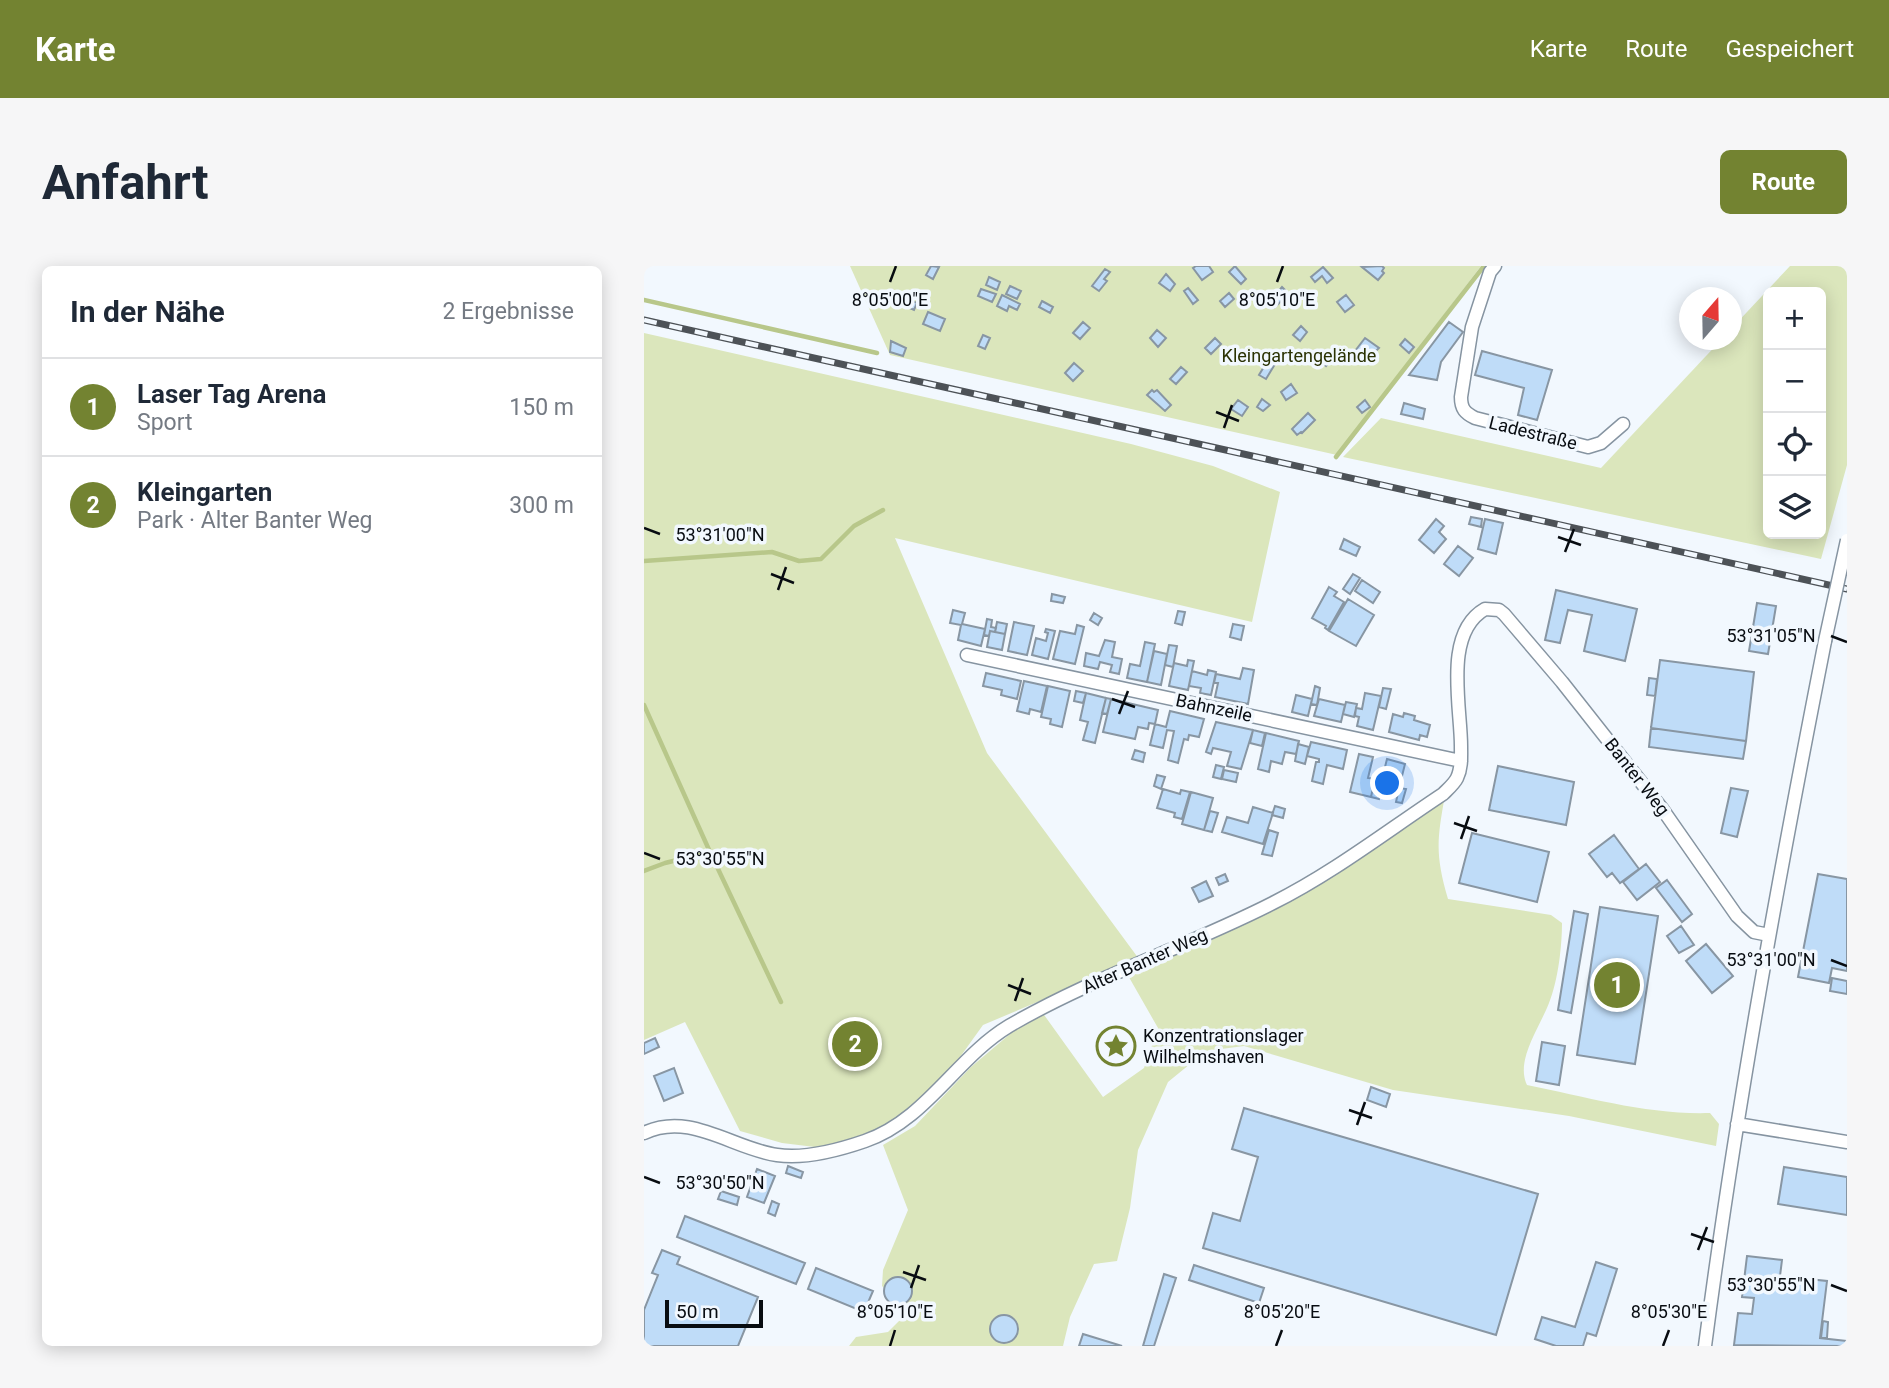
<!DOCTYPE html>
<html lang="de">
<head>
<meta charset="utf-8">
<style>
  :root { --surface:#fff; --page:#f6f6f7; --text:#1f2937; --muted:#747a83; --line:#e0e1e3; --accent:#738331 }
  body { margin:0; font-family:Roboto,sans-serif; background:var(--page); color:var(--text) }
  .controls { position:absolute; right:21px; top:21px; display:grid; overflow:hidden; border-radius:10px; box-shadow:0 4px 18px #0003 }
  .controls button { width:63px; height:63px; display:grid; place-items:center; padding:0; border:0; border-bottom:2px solid var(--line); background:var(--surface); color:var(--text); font:35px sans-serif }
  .compass { position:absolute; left:1035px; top:21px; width:63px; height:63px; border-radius:50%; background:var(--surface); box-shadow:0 4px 18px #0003; rotate:20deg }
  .scale { position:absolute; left:21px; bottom:18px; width:98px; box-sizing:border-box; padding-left:7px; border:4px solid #080c11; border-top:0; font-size:19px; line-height:24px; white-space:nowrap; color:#080c11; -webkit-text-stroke:5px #f2f8fe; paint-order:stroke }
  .you { position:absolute; left:744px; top:518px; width:24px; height:24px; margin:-18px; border:5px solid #fff; border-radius:50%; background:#1a73e8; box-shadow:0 0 0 10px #1a73e833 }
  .badge { display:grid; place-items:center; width:46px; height:46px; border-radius:50%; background:var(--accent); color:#fff; font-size:23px; font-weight:700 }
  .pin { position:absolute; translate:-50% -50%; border:4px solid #fff; box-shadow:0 2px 7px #0006 }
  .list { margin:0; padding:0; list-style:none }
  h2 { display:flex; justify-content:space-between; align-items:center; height:91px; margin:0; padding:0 28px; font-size:30px }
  h2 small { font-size:23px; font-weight:400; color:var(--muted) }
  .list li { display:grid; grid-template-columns:46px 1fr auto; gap:21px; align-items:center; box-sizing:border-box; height:98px; padding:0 28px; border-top:2px solid var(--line) }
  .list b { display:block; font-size:26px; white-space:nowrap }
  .list p { margin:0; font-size:23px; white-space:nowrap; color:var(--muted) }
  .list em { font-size:23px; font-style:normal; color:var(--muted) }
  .icon { flex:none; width:38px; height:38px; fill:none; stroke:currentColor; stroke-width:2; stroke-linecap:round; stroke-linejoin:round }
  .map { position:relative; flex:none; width:1203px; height:1080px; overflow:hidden; border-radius:10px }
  header { display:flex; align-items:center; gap:42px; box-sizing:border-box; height:98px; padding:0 35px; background:var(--accent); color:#fff }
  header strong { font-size:33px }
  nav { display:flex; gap:38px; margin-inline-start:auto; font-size:24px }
  .intro { display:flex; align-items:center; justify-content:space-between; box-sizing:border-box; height:168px; padding:0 42px }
  h1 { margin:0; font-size:49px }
  .button { padding:18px 32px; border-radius:10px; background:var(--accent); color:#fff; font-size:24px; font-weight:700 }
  main { display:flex; gap:42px; padding:0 42px }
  aside { flex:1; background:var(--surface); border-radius:10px; box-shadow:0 4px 18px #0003 }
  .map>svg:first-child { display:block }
  .green { fill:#dbe6bc; fill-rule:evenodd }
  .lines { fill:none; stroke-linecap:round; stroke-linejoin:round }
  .stream { stroke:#b8c78a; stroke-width:4.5 }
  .building { fill:#bfdcf8; stroke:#8896a3; stroke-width:2 }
  .minor-casing { stroke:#8694a1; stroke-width:15 }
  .minor { stroke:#fff; stroke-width:12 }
  .rail-casing { stroke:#4d5257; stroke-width:7 }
  .rail { stroke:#f2f8fe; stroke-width:4.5; stroke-dasharray:13; stroke-linecap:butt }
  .minor-bridge-casing { stroke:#8694a1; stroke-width:15; stroke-linecap:butt }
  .minor-bridge { stroke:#fff; stroke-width:12 }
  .ticks { fill:none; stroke:#080c11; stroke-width:2.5 }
  .labels { text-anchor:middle; stroke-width:7; stroke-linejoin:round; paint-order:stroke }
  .park-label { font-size:18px; fill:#2a3203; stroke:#f2f8fe }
  .street-label { font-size:18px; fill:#080c11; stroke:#f2f8fe }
  .poi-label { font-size:18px; fill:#080c11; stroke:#f2f8fe; text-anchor:start }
  .ticks-label { font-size:18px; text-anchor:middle; fill:#080c11; stroke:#f2f8fe; stroke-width:7; stroke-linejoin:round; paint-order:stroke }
</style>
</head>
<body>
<header>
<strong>Karte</strong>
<nav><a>Karte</a><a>Route</a><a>Gespeichert</a></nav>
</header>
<div class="intro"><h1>Anfahrt</h1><a class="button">Route</a></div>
<main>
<aside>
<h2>In der Nähe<small>2 Ergebnisse</small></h2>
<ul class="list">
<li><span class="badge">1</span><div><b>Laser Tag Arena</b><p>Sport</p></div><em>150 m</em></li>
<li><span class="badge">2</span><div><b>Kleingarten</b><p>Park · Alter Banter Weg</p></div><em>300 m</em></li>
</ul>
</aside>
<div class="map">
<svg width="1203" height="1080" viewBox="0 0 1203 1080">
  <rect width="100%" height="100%" fill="#f2f8fe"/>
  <path class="green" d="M206,0H837L693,189L246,89Z
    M1146,0H1203V199L1177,293L699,191L737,152L957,202L1077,74H1087L1088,62ZM1177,26V268H1124V26Z
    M0,67L487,178L569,200L636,226L608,356L251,272L343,487L495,693L339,759L306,805L263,847L223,872L179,882L138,877L96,865L41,756L0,774Z
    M801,529C793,574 791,588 804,633L907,649L918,657C918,681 914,715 905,737C896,761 871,794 883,819C943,831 1004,849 1066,847L1075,858L1072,880L925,850L749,824L600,780L562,785L524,816L494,884L486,942L473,995L450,998L426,1051L419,1080H205L212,1071L244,1066L261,1049V1044L238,1020L239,1004L264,944L239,879L271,860L327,801L379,757L398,746L459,831L500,802L514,762L482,706L646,635Z"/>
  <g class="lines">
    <path class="stream" d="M0,34L233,87
      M692,191L840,0
      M0,295L128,286L155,295L177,293L210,260L239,244
      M0,439L66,586
      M0,605L21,597L66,586L137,736"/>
  </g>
  <path class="building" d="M287,0L295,1L289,13L282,9Z
    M552,0H565L569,6L558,14L549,2Z
    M591,0L602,13L597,18L585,6Z
    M738,0L740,2L738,5L740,7L734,14L718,1Z
    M679,1L689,12L683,17L678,10L671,16L667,11Z
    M461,3L466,6L460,13L463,15L455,25L448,20Z
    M522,8L531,18L526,25L515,17Z
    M345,11L356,16L353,24L342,19Z
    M366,20L377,25L373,33L362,28Z
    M638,21L645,28L630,42L624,37Z
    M544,22L554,34L549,38L540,25Z
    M337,23L352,28L348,36L334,30Z
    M250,27L273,37L270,44L247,34Z
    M585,27L590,33L581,41L576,35Z
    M358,29L376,38L373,44L365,40L363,45L353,40Z
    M702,29L710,39L701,46L693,36Z
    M398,35L409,41L406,47L395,41Z
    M284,46L301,53L296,65L279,58Z
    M439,56L446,62L436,73L429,67Z
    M805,56L819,66L797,96L793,114L765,109Z
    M657,60L663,66L656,75L649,69Z
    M513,64L522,72L514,81L506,72Z
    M339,69L346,72L341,83L334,80Z
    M571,72L577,78L567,88L561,82Z
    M721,72L735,82L729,88L726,86L722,93L711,85Z
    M761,73L770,81L765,87L756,79Z
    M247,75L262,82L259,90L246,86Z
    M680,85L688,93L682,100L673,92Z
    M838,85L908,104L893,154L874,149L880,122L831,109Z
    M624,94L631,98L622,113L615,109Z
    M430,97L439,105L429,115L421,107Z
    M537,101L543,106L532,118L526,113Z
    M647,118L653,127L642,134L637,126Z
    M508,124L510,126L513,124L527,139L521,145L503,129Z
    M618,133L626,139L619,145L613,141Z
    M594,134L604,141L598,150L587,143Z
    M721,134L726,141L718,147L713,141Z
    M760,137L781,143L779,153L757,148Z
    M664,147L671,154L658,167L657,166L653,169L648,163Z
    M827,251L838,253L837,261L825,258Z
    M792,253L800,260L795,266L802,273L790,287L775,274Z
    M841,253L859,257L852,288L834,283Z
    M700,273L716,281L712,290L696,283Z
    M814,280L829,292L815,310L800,298Z
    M709,308L716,312L706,328L699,323Z
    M718,314L736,326L729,337L711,325Z
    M685,321L693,326L690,330L700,336L684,364L681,362L682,360L668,352Z
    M912,324L993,343L981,395L940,385L948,349L924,344L916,377L901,374Z
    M408,328L421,331L419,337L407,335Z
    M704,333L730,349L712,380L685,365Z
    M1113,337L1132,340L1124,388L1105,385Z
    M309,344L321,347L318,358L341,363L337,380L314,374L317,359L306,357Z
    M534,345L541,346L538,359L531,357Z
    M450,347L458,352L454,359L446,354Z
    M343,353L348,354L347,361L352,362L351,366L346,365L345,370L340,369Z
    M353,356L363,358L361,368L351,366Z
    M370,356L390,360L383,389L364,385Z
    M589,358L600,360L597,374L586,371Z
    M433,359L440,361L431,398L409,393L416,365L431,368Z
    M402,363L411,365L404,393L388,389L392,372L402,375L404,367L401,366Z
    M346,365L361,368L358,384L343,381Z
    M461,374L471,376L468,391L478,393L475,408L466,406L468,399L456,396L454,403L440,400L442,387L455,390Z
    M501,376L511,378L503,416L483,412L486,398L496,400Z
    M525,379L533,380L529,401L521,399Z
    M510,385L523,388L517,419L503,416Z
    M544,394L550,395L544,424L525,420L530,397L543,400Z
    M1016,394L1110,406L1102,475L1007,462Z
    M599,402L610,404L604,438L571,431L574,417H570L572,408L596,413Z
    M564,404L572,406L567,429L556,427L557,422L545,420L548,405L563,409Z
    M342,407L377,415L373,433L357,429L358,424L339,420Z
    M1005,412L1013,413L1011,430L1003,429Z
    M380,415L403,420L397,446L386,443L385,448L373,445Z
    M404,420L426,425L418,461L406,458L407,453L397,451Z
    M671,420L676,422L673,439L667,438Z
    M739,422L747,423L742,443L735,441Z
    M432,425L442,427L439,437L430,435Z
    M442,427L462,432L451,477L439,474L444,456L436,454Z
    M721,427L737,430L729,464L713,460L715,451L711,450L712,442L718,443Z
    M652,429L668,433L664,450L648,446Z
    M462,432L467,433L463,448L458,447Z
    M467,433L514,444L511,458L505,457L504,463L494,461L491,473L459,466Z
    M675,433L701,439L697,456L670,450Z
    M702,436L713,438L710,451L699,448Z
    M526,445L560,453L555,471L545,469L544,474L540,473L534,497L524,494L530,465L523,464L519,482L506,479L511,458L522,461Z
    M760,447L771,450L770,454L786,459L783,471L776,469L775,474L745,466L749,448L759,451Z
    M572,456L609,464L597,503L583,500L587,486L569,482L567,488L562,486Z
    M1007,462L1102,475L1099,493L1005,481Z
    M609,464L621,467L618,480L606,477Z
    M622,467L655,475L652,488L641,486L638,498L627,495L625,506L614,503Z
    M667,476L703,484L699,503L683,499L679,518L668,515L672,496H675V493L663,490Z
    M654,478L665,481L661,498L651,495Z
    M491,484L501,487L499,496L488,493Z
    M715,488L729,491L724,512L731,513L727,531L706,526Z
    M743,493L761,498L755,522L739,518L735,533L727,531L732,508L739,509Z
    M572,499L580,501L577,513L569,511Z
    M854,500L930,516L922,559L845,544Z
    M580,504L594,507L592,516L578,513Z
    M513,509L521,511L517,523L510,520Z
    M755,522L762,523L758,537L752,536Z
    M1087,522L1104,525L1093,571L1077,567Z
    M519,523L536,528L537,524L546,526L538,553L530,551L531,547L513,542Z
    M547,526L569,532L560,564L538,558Z
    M631,540L641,543L639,552L628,549Z
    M609,541L629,547L619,578L578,566L583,551L604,557Z
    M566,545L574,547L568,566L560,564Z
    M625,564L634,567L628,590L618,588Z
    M828,567L905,586L893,636L815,617Z
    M970,569L995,603L976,617L968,607L963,611L945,588Z
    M1002,598L1016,616L993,634L979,616Z
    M581,608L584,615L575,619L572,612Z
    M1174,608L1203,613V705L1188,702L1185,717L1154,711Z
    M1023,614L1048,648L1038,656L1012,622Z
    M562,615L569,630L555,636L548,622Z
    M956,641L1014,650L991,798L933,789Z
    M930,645L944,648L927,747L914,744Z
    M1037,660L1050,679L1035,687L1023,670Z
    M1062,678L1089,710L1068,727L1042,695Z
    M1188,712L1203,715V728L1186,725Z
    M11,772L15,781L0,788V777Z
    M898,776L921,780L915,819L892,815Z
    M30,802L39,827L20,835L10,810Z
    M727,821L746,828L742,841L723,834Z
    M600,842L894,928L852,1069L559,982L569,947L596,955L614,891L588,883Z
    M144,900L159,906L157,912L142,907Z
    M1140,901L1203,911V949L1134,938Z
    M113,903L131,910L120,937L103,931Z
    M77,925L95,931L93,939L74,933Z
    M128,935L135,938L131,950L124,947Z
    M41,950L161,997L152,1018L33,971Z
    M18,984L36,991L33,998L114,1031L94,1080H0V1044L14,1009L8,1007Z
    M1103,990L1138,994L1136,1010L1183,1015L1176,1072L1203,1075V1080L1090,1079L1094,1047L1108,1048L1110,1032L1098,1031Z
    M952,996L973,1003L952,1070L943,1067L939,1080H912L891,1073L898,1051L931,1061Z
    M550,999L620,1022L615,1037L545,1014Z
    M172,1002L229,1025L220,1046L164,1023Z
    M520,1008L532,1012L510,1080H499Z
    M240 1025a14 14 0 1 1 28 0a14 14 0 1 1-28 0Z
    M346 1063a14 14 0 1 1 28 0a14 14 0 1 1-28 0Z
    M1179,1055L1184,1056L1183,1072H1177Z
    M439,1068L478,1080H435Z"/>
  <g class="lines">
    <defs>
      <path id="minor" d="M851,0L846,6L828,61L817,131C817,143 821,147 831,152L944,181L957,177L979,158
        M323,389L817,495
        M1093,858L1203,876
        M0,867C46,845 89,883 133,889C160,893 195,884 221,875C282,854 312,792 365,760C449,711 543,681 629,637C689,607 743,565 799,528C804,523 810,518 813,512C818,502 817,490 817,480C817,440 799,367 841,343L855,344L860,348L918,416L1019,544L1093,650L1110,666L1125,669
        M1061,1080C1092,843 1135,609 1181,375"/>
    </defs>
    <use href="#minor" class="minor-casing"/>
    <use href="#minor" class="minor"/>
    <defs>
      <path id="rail" d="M0,54L1203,323"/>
    </defs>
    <use href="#rail" class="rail-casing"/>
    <use href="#rail" class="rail"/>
    <defs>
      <path id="minor-bridge" d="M1181,375L1203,274"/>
    </defs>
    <use href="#minor-bridge" class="minor-bridge-casing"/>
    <use href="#minor-bridge" class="minor-bridge"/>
  </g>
  <path class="ticks" d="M246,16L252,0M633,16L639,0M572,146L595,155M580,162L588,139M0,262L16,268M914,271L937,279M921,286L930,263M127,308L150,317M134,324L142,301M1187,370L1203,376M468,433L491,441M475,448L484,425M810,557L833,565M817,573L825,550M0,587L16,593M1187,694L1203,700M364,719L387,728M371,735L379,712M705,844L728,852M713,859L721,836M0,911L16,917M1047,968L1070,976M1054,984L1063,961M259,1006L282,1014M1187,1019L1203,1025M267,1022L275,999M246,1080L251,1064M632,1080L638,1064M1019,1080L1025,1064"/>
  <defs>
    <symbol id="sight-ring" viewBox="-11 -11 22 22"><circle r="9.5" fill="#f2f8fe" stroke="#738331" stroke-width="1.5"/><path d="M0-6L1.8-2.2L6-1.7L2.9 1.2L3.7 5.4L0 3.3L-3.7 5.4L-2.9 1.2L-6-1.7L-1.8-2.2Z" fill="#738331"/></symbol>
  </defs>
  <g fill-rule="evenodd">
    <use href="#sight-ring" x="450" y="758" width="44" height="44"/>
  </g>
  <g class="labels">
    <g class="park-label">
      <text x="655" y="96">Kleingartengelände</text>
    </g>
    <g class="street-label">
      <text transform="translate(889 167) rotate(14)" y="6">Ladestraße</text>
      <text transform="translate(570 442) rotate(12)" y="6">Bahnzeile</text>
      <text transform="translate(993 511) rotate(52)" y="6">Banter Weg</text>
      <text transform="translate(501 695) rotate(-24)" y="6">Alter Banter Weg</text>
    </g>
    <g class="poi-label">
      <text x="499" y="776">Konzentrationslager<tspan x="499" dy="21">Wilhelmshaven</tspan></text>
    </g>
  </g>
  <g class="ticks-label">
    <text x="633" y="40">8°05'10"E</text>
    <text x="246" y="40">8°05'00"E</text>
    <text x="76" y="275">53°31'00"N</text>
    <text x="1127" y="376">53°31'05"N</text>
    <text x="76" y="599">53°30'55"N</text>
    <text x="1127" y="700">53°31'00"N</text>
    <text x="76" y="923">53°30'50"N</text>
    <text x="1127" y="1025">53°30'55"N</text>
    <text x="251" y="1052">8°05'10"E</text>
    <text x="638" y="1052">8°05'20"E</text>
    <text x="1025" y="1052">8°05'30"E</text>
  </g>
</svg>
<div class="controls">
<button>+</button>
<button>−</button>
<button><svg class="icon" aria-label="locate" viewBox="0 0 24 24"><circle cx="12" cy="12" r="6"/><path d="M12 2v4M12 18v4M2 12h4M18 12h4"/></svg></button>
<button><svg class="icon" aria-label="layers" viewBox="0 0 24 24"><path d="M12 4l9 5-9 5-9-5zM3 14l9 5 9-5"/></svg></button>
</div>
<svg class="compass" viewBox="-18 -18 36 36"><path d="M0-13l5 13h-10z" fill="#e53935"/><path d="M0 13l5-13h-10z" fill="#747a83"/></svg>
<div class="scale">50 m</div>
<div class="you"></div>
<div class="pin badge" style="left:973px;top:719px">1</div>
<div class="pin badge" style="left:211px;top:778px">2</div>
</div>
</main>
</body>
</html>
